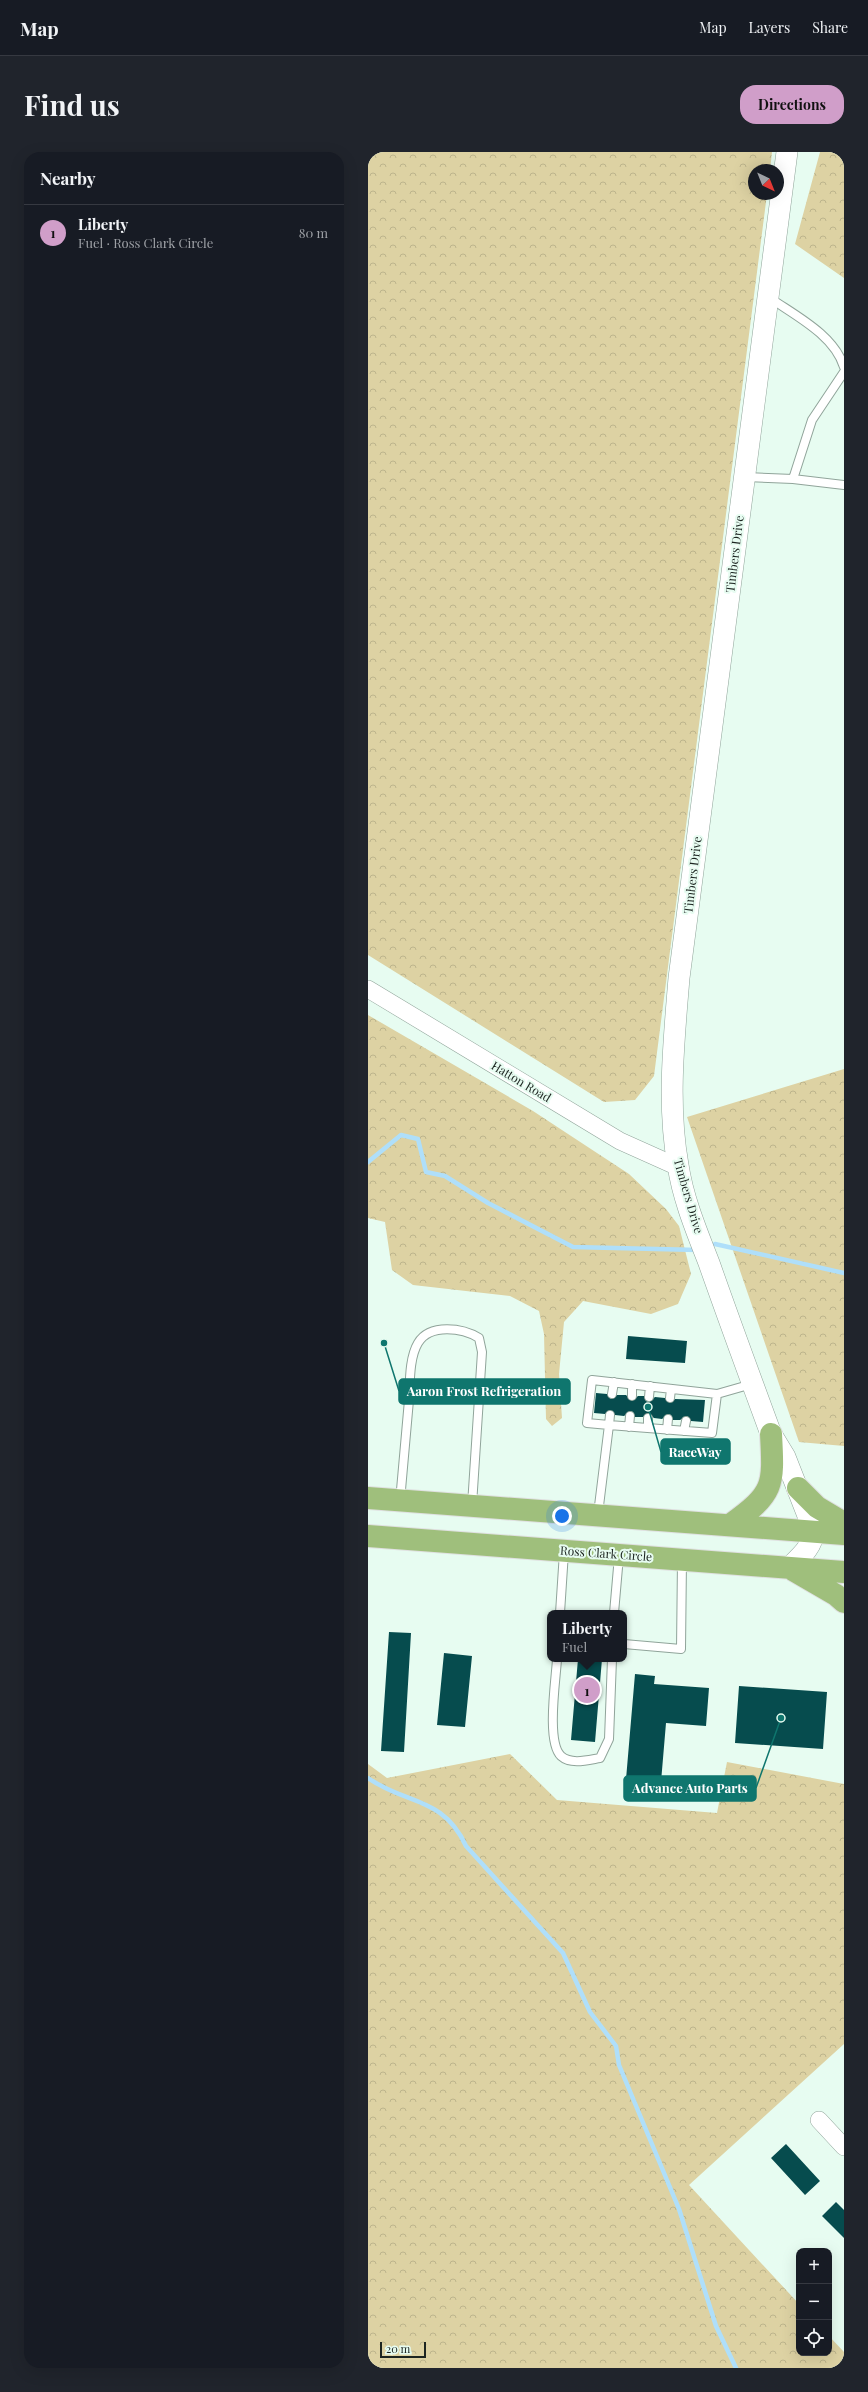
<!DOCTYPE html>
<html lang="en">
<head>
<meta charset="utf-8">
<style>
  :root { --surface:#171b24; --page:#20242c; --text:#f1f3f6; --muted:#9ea1a6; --line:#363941; --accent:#d09ec9 }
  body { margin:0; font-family:"Playfair Display",serif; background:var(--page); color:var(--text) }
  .controls { position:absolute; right:12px; bottom:12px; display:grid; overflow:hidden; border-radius:8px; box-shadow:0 4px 16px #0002 }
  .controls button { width:36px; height:36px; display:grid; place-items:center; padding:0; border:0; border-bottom:1px solid var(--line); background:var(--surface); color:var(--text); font:20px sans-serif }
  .compass { position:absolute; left:380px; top:12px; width:36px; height:36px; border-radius:50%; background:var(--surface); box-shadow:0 4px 16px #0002; rotate:137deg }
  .scale { position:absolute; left:12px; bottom:10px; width:46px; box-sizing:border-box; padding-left:4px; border:2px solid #1d2521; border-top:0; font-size:11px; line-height:14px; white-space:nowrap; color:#1d2521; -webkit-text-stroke:3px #e7fcf1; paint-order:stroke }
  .you { position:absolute; left:194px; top:1364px; width:14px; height:14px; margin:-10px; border:3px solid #fff; border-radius:50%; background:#1a73e8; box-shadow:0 0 0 6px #1a73e833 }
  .badge { display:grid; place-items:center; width:26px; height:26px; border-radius:50%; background:var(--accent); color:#111; font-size:13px; font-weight:700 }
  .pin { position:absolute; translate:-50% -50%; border:2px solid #fff; box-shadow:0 1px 4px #0006 }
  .popup { position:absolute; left:179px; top:1458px; width:80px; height:52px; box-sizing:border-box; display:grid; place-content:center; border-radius:8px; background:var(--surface); filter:drop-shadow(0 1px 3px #0005); font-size:13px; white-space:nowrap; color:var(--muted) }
  .popup b { font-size:15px; color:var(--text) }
  .popup::after { content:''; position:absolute; left:50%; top:100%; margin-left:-8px; border:8px solid transparent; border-top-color:var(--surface) }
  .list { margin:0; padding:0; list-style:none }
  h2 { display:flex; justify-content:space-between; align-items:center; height:52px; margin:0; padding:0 16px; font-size:17px }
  h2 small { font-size:13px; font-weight:400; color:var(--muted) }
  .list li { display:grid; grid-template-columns:26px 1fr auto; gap:12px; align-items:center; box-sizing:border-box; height:56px; padding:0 16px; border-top:1px solid var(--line) }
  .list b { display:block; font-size:15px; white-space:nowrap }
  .list p { margin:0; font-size:13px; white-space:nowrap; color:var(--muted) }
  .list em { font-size:13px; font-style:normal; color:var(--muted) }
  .icon { flex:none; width:22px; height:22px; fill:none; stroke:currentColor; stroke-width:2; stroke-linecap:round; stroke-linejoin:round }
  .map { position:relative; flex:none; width:476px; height:2216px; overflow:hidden; border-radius:16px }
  header { display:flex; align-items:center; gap:24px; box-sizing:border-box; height:56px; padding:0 20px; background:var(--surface); border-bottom:1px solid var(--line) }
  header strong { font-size:19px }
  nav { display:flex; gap:22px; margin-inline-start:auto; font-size:14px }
  .intro { display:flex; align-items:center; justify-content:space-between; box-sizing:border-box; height:96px; padding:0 24px }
  h1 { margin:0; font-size:28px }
  .button { padding:10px 18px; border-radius:16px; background:var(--accent); color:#111; font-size:14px; font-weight:700 }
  main { display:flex; gap:24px; padding:0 24px }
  aside { flex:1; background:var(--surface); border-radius:16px; box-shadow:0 4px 16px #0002 }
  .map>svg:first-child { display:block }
  .forest { fill:url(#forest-crowns) }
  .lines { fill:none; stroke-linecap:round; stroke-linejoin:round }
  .stream { stroke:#afdffa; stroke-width:4.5 }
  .building { fill:#064c4e }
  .service-casing { stroke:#90a49a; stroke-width:10 }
  .minor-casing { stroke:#90a49a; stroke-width:18 }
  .tertiary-casing { stroke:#90a49a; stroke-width:22 }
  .trunk-casing { stroke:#dfe0e0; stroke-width:24 }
  .service { stroke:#fff; stroke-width:8 }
  .minor { stroke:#fff; stroke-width:17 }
  .tertiary { stroke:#fff; stroke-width:21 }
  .trunk { stroke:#9fbf7c; stroke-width:22 }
  .labels { text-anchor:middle; stroke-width:4; stroke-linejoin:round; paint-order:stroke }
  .street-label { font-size:12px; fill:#1d2521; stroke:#e7fcf1 }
  .leader { fill:none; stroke:#0f766e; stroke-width:1.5 }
  .callout-dot { fill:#0f766e; stroke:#e7fcf1; stroke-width:1.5 }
  .callout { fill:#0f766e; stroke:#0f766e; stroke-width:1.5 }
  .callout-label { font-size:13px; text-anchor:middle; font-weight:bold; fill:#fff }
</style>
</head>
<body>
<header>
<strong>Map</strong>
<nav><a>Map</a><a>Layers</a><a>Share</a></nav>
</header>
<div class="intro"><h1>Find us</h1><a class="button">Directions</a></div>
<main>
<aside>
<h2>Nearby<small></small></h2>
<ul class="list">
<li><span class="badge">1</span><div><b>Liberty</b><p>Fuel · Ross Clark Circle</p></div><em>80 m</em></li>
</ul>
</aside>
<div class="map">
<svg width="476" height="2216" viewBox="0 0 476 2216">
  <defs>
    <pattern id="forest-crowns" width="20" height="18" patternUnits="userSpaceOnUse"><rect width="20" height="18" fill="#ddd2a3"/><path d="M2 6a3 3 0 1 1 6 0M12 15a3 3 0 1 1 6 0" fill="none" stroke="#bdb48c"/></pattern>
  </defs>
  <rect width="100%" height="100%" fill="#e7fcf1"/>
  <path class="forest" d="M0,0H404L402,18H386V42H399L286,924L267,948L236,950L0,803Z
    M452,0H476V126L427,92Z
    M0,863L165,959L261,1022L298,1057L311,1074L323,1122L310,1152L283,1162L215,1149L196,1170L191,1222L194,1266L184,1274L178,1267L176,1182L171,1159L142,1144L45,1133L24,1118L17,1070L0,1066Z
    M476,917V1294L431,1290L319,965Z
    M142,1602L189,1648L349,1661L359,1610L476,1632V1892L321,2033L431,2152V2201H461V2184L476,2200V2216H0V1612L19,1626Z"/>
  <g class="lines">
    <path class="stream" d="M0,1010L33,983L50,987L58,1020L77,1024L120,1051L205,1095L330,1098
      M347,1092L476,1121
      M0,1626C38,1653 75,1644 98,1694L195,1801L222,1860L248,1894L251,1913L311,2057L348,2174L368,2216"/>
  </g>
  <path class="building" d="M260,1184L319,1189L317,1211L258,1207Z
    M228,1241L239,1242L243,1247L249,1243H258L264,1249L270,1244H276L278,1249L281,1250L287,1245L297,1246L302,1251L307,1247L337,1248L335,1270L323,1269L319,1264L312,1268H305L303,1263L300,1262L294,1267L286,1266L280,1261L275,1265H267L265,1260L262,1259L256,1264L247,1263L242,1258L237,1262L226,1261Z
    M21,1480L43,1481L36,1600L13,1599Z
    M76,1501L104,1504L97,1575L69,1573Z
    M210,1507H234L227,1590L203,1588Z
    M267,1522L287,1524L286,1532L341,1536L338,1574L298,1571L292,1642L257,1639Z
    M371,1534L459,1540L455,1597L367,1591Z
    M418,1992L452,2029L437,2043L403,2006Z
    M468,2050L476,2058V2086L454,2064Z"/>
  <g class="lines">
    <defs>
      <path id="service" d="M402,146C428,164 466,183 476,215
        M377,325L425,327L476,333
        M425,327L444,268L476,220
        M244,1242L246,1230
        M264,1244V1232
        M281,1245L282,1234
        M302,1246L303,1237
        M242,1263L241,1273L219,1271L224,1228L349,1242
        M261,1275L262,1264
        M280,1276V1266
        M299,1278L300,1267
        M316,1279L318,1269
        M32,1349C35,1315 38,1281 41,1248C42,1231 41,1206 50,1191C62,1171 95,1176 111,1186L114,1200L104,1353
        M230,1362L241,1273L344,1281L349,1242L384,1232
        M192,1461L196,1400
        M246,1461L251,1404
        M256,1492L313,1497L314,1408
        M189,1507C188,1527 178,1590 193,1604C203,1613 220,1608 232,1606L241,1587L244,1507"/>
      <path id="minor" d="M0,837L252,989L310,1015
        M451,1968L476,1995"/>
      <path id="tertiary" d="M419,0L311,826C306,888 299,952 310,1013C315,1047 329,1080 341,1111C361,1168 382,1225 403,1282L417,1305L446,1379C444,1396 432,1405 421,1416"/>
      <path id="trunk" d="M430,1336L449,1355L476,1371
        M0,1346L476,1382
        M362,1373C406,1341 406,1335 403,1282
        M0,1384L476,1420
        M425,1418L468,1443L476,1450"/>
    </defs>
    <use href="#service" class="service-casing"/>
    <use href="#minor" class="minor-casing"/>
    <use href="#tertiary" class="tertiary-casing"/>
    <use href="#trunk" class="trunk-casing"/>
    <use href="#service" class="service"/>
    <use href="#minor" class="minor"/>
    <use href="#tertiary" class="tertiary"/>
    <use href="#trunk" class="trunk"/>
  </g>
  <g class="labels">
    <g class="street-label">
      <text transform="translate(367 402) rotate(-83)" y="4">Timbers Drive</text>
      <text transform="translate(325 723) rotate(-83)" y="4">Timbers Drive</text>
      <text transform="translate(153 930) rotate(31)" y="4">Hatton Road</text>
      <text transform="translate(320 1044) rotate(74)" y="4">Timbers Drive</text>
      <text transform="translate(238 1402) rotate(4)" y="4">Ross Clark Circle</text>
    </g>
  </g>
  <path class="leader" d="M16 1191L31 1239M280 1255L293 1300M413 1566L388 1636"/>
  <g class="callout-dot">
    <circle cx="16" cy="1191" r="4"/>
    <circle cx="280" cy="1255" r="4"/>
    <circle cx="413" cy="1566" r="4"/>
  </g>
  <g class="callout">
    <rect x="31" y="1227" width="171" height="25" rx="4"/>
    <rect x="293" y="1287" width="69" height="25" rx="4"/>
    <rect x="256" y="1624" width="132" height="25" rx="4"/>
  </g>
  <g class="callout-label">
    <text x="116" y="1244">Aaron Frost Refrigeration</text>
    <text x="327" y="1305">RaceWay</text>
    <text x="322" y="1641">Advance Auto Parts</text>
  </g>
</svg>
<div class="controls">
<button>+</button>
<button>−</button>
<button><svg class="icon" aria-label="locate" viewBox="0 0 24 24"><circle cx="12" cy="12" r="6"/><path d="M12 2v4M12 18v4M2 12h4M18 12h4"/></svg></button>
</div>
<svg class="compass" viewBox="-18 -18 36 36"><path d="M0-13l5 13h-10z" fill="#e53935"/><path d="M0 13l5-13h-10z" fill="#9ea1a6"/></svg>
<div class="scale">20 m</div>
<div class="you"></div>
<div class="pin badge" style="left:219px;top:1538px">1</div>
<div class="popup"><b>Liberty</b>Fuel</div>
</div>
</main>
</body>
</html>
